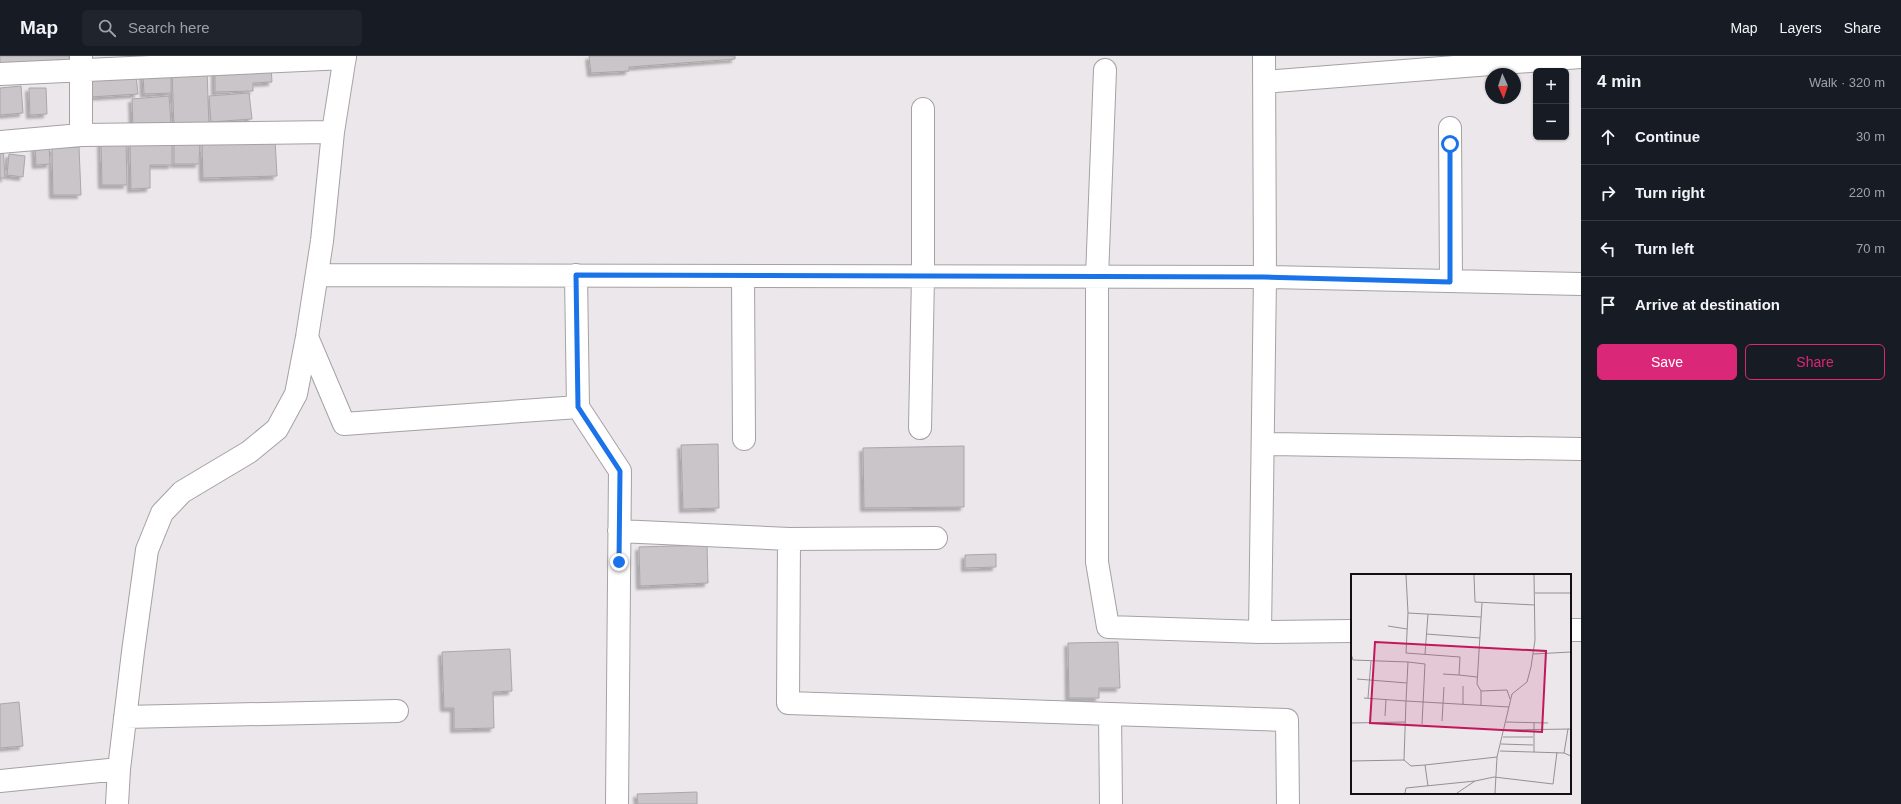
<!DOCTYPE html>
<html lang="en">
<head>
<meta charset="utf-8">
<style>
  :root { --surface:#171b24; --page:#20242c; --text:#f1f3f6; --muted:#9ea1a6; --line:#363941; --accent:#db2777 }
  body { margin:0; font-family:Helvetica,sans-serif; background:var(--page); color:var(--text) }
  .controls { position:absolute; right:12px; top:12px; display:grid; overflow:hidden; border-radius:6px; box-shadow:0 1px 3px #0004 }
  .controls button { width:36px; height:36px; display:grid; place-items:center; padding:0; border:0; border-bottom:1px solid var(--line); background:var(--surface); color:var(--text); font:20px sans-serif }
  .compass { position:absolute; left:1485px; top:12px; width:36px; height:36px; border-radius:50%; background:var(--surface); box-shadow:0 1px 3px #0004; rotate:177deg }
  .stop { position:absolute; width:12px; height:12px; margin:-9px; border:3px solid #1a73e8; border-radius:50%; background:#fff }
  .stop.end { background:#1a73e8; border-color:#fff; box-shadow:0 1px 4px #0008 }
  .list { margin:0; padding:0; list-style:none }
  h2 { display:flex; justify-content:space-between; align-items:center; height:52px; margin:0; padding:0 16px; font-size:17px }
  h2 small { font-size:13px; font-weight:400; color:var(--muted) }
  .list li { display:grid; grid-template-columns:26px 1fr auto; gap:12px; align-items:center; box-sizing:border-box; height:56px; padding:0 16px; border-top:1px solid var(--line) }
  .list b { display:block; font-size:15px; white-space:nowrap }
  .list em { font-size:13px; font-style:normal; color:var(--muted) }
  .actions { display:flex; gap:8px; padding:12px 16px }
  .actions a { flex:1; padding:9px 0; border:1px solid var(--accent); border-radius:6px; text-align:center; font-size:14px; color:var(--accent) }
  .actions .main { background:var(--accent); color:#fff }
  .icon { flex:none; width:22px; height:22px; fill:none; stroke:currentColor; stroke-width:2; stroke-linecap:round; stroke-linejoin:round }
  .map { position:relative; flex:none; width:1581px; height:748px; overflow:hidden }
  header { display:flex; align-items:center; gap:24px; box-sizing:border-box; height:56px; padding:0 20px; background:var(--surface); border-bottom:1px solid var(--line) }
  header strong { font-size:19px }
  nav { display:flex; gap:22px; margin-inline-start:auto; font-size:14px }
  .search { width:280px; height:36px; background:var(--page); display:flex; align-items:center; gap:10px; box-sizing:border-box; padding:0 14px; border-radius:6px; color:var(--muted); font-size:15px }
  main { display:flex }
  aside { flex:1; background:var(--surface) }
  .map>svg:first-child { display:block }
  .building { fill:#c9c5c8; stroke:#aaa6a9; filter:url(#shadow) }
  .lines { fill:none; stroke-linecap:round; stroke-linejoin:round }
  .minor-casing { stroke:#a5a1a4; stroke-width:24 }
  .minor { stroke:#fff; stroke-width:22 }
  .route { stroke:#1a73e8; stroke-width:5 }
  .inset-road { fill:none; stroke:#949194; stroke-width:1 }
  .view { fill:#c2185b; fill-opacity:0.15; stroke:#c2185b; stroke-width:2 }
  .inset-edge { fill:none; stroke:#121012; stroke-width:2 }
</style>
</head>
<body>
<header>
<strong>Map</strong>
<div class="search"><svg class="icon" aria-label="search" viewBox="0 0 24 24"><circle cx="10" cy="10" r="6"/><path d="M15 15l6 6"/></svg>Search here</div>
<nav><a>Map</a><a>Layers</a><a>Share</a></nav>
</header>
<main>
<div class="map">
<svg width="1581" height="748" viewBox="0 0 1581 748">
  <defs>
    <filter id="shadow"><feDropShadow dx="-3.5" dy="3.5" stdDeviation="1" flood-color="#0004"/></filter>
  </defs>
  <rect width="100%" height="100%" fill="#ebe7ea"/>
  <path class="building" d="M0,0H69V7L0,9Z
    M589,0H735V3L629,11V15L591,17Z
    M271,11L272,26L253,27V35L215,36V13Z
    M207,14L209,70L174,71L172,15Z
    M171,16V37L144,38L143,17Z
    M136,19L138,38L90,41L88,23Z
    M21,30L23,57L0,59V32Z
    M29,32H46L47,58L30,59Z
    M249,37L252,63L211,66L209,40Z
    M169,40L171,69L133,71L132,43Z
    M275,83L277,120L203,122L202,85Z
    M126,85L127,129H102L101,86Z
    M174,85H200L199,108H174Z
    M172,86V109H150V132L131,133L130,87Z
    M3,90L5,122H0V91Z
    M49,90L50,108L36,109L35,91Z
    M79,91L81,139H53L52,92Z
    M9,98L25,100L23,121L7,119Z
    M718,388L719,452L683,453L681,389Z
    M964,390V451L864,452L863,392Z
    M707,489L708,527L640,530L639,491Z
    M996,498V511L965,512V499Z
    M1118,586L1120,632H1099V642H1069L1068,587Z
    M510,593L512,635L493,636L494,672L454,673V652H444L442,596Z
    M19,646L23,690L0,692V648Z
    M697,736V748H638L637,738Z"/>
  <g class="lines">
    <defs>
      <path id="minor" d="M1105,14L1097,221V506L1108,571L1260,576
        M0,18L345,2
        M1264,26L1581,1
        M1450,72L1451,225
        M81,79V0
        M0,86L81,79L333,76
        M317,219L1265,221L1264,0
        M576,219L578,351
        M743,220L744,383
        M307,281L344,368L578,351L620,415L617,748
        M920,372L923,220V53
        M1263,388L1581,393
        M619,475L789,483L788,647L1287,664L1288,748
        M789,483L936,482
        M1570,574H1581
        M1352,575L1260,576L1265,221L1581,228
        M1110,658L1111,748
        M125,661L397,655
        M0,725L119,713
        M117,748L119,713L133,596L147,494L162,457L182,436L249,396L277,373L296,338L307,281L322,185L333,76L345,0"/>
    </defs>
    <use href="#minor" class="minor-casing"/>
    <use href="#minor" class="minor"/>
  </g>
  <g class="lines">
    <path class="route" d="M619,506L620,415L578,351L576,219L1265,221L1450,226V88"/>
  </g>
  <g transform="translate(1351 518)">
    <rect width="220" height="220" fill="#ebe7ea"/>
    <path class="inset-road" d="M55,1L57,39L55,79L109,83L108,101L126,103M123,1L124,28L184,31M184,19H220M131,29L126,110L130,117L156,116L159,125M57,39L130,43M37,52L56,55M75,60L129,64M0,80L2,86L57,88L55,127L13,124M74,80L77,40M182,80L220,78M57,88L74,90L71,150M92,100L108,101M6,105L56,109M17,124L20,87M112,130V112M130,131V117M34,142L35,125M91,147L93,113M155,148L197,149M0,149L54,148M154,156L220,155M152,163H182M150,170L182,171M149,177L213,179L220,182M183,178V149M213,179L217,155M0,187L53,186M74,191L60,192L53,186L55,127L158,133M77,212L74,191L146,183M54,219L55,214L124,207M106,219L124,207L143,203L202,210L206,178M144,219L146,183L161,120L176,108L180,93L184,66L183,1"/>
    <path class="view" d="M24,68L195,77L191,158L19,149Z"/>
    <rect width="220" height="220" class="inset-edge"/>
  </g>
</svg>
<div class="controls">
<button>+</button>
<button>−</button>
</div>
<svg class="compass" viewBox="-18 -18 36 36"><path d="M0-13l5 13h-10z" fill="#e53935"/><path d="M0 13l5-13h-10z" fill="#9ea1a6"/></svg>
<div class="stop" style="left:1450px;top:88px"></div>
<div class="stop end" style="left:619px;top:506px"></div>
</div>
<aside>
<h2>4 min<small>Walk · 320 m</small></h2>
<ul class="list">
<li><svg class="icon" aria-label="ahead" viewBox="0 0 24 24"><path d="M12 20V5M6 11l6-6 6 6"/></svg><div><b>Continue</b></div><em>30 m</em></li>
<li><svg class="icon" aria-label="right" viewBox="0 0 24 24"><path d="M7 20v-9h11M14 6l5 5-5 5"/></svg><div><b>Turn right</b></div><em>220 m</em></li>
<li><svg class="icon" aria-label="left" viewBox="0 0 24 24"><path d="M17 20v-9H6M10 6l-5 5 5 5"/></svg><div><b>Turn left</b></div><em>70 m</em></li>
<li><svg class="icon" aria-label="arrive" viewBox="0 0 24 24"><path d="M6 21V4h12l-3 4 3 4H6"/></svg><div><b>Arrive at destination</b></div></li>
</ul>
<div class="actions"><a class="main">Save</a><a>Share</a></div>
</aside>
</main>
</body>
</html>
